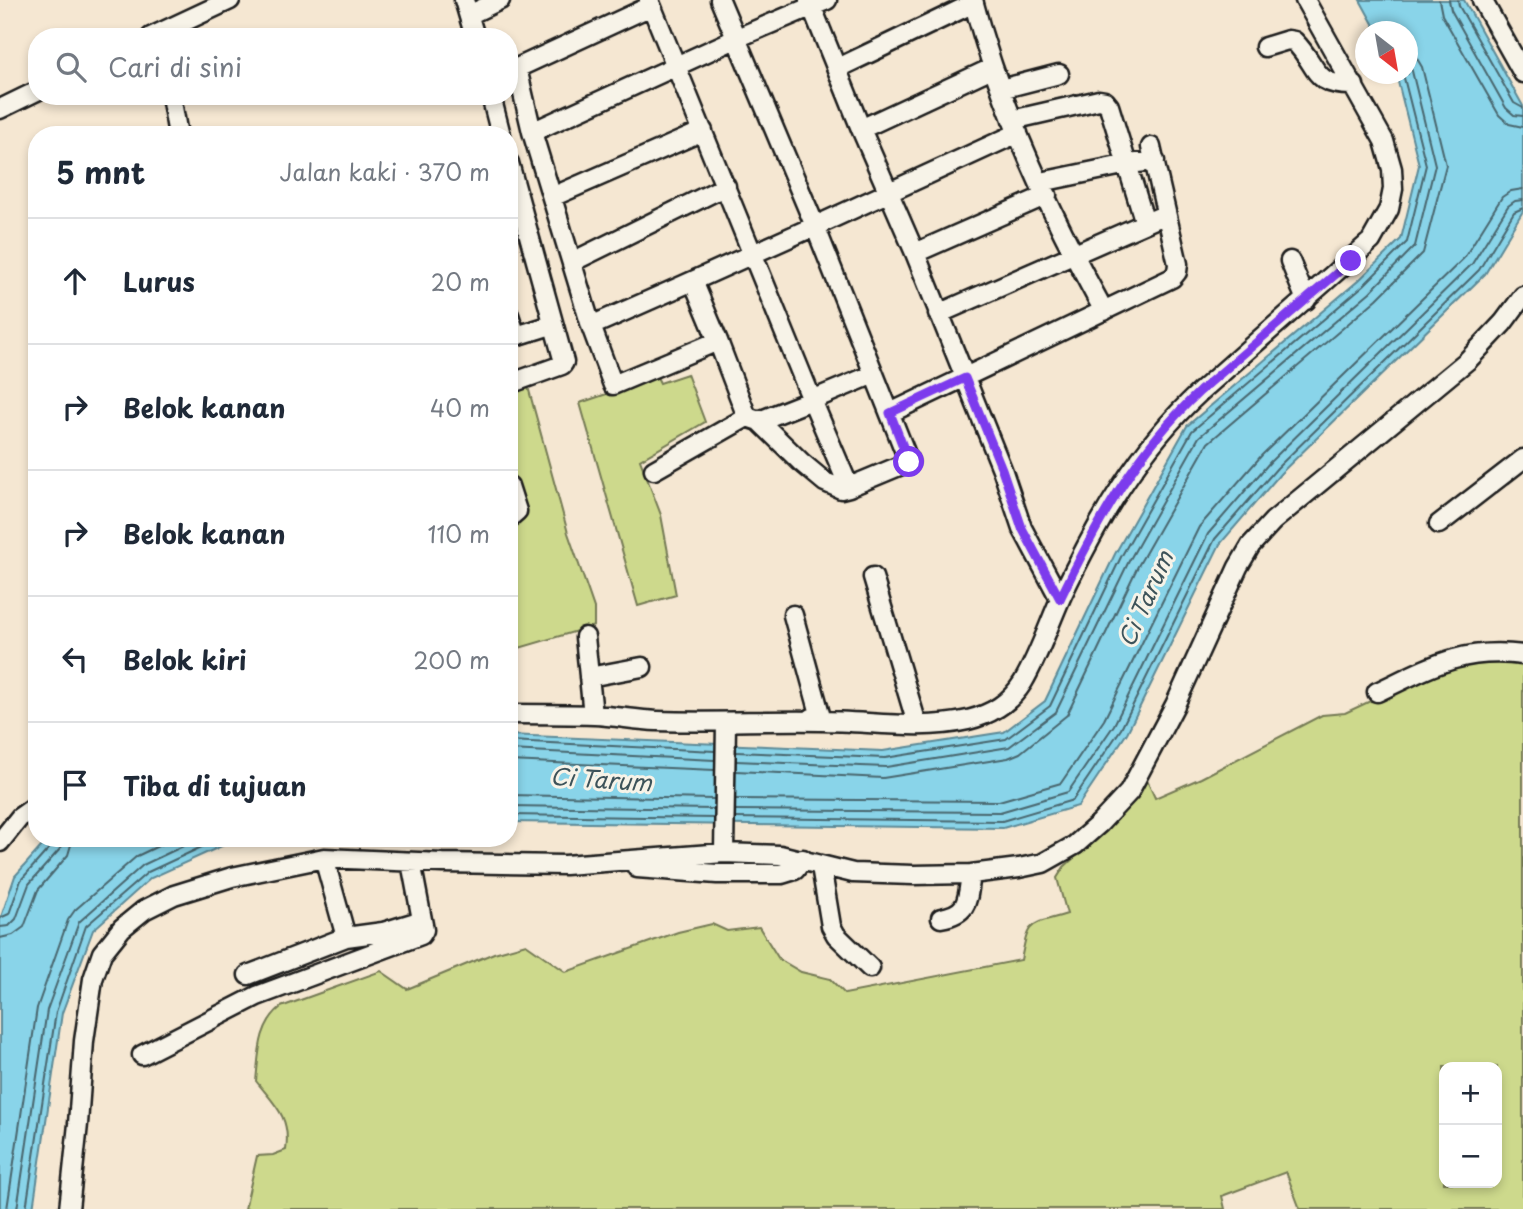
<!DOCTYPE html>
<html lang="id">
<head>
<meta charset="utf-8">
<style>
  :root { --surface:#fff; --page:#f6f6f7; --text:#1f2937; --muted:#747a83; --line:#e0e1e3 }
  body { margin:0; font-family:"Playpen Sans",sans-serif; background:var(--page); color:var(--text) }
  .controls { position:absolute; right:21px; bottom:21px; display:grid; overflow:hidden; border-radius:14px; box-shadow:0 4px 10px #0003 }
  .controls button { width:63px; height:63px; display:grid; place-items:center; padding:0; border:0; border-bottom:2px solid var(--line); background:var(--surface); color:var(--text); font:35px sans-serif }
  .compass { position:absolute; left:1355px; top:21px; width:63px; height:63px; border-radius:50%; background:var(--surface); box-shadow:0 4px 10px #0003; rotate:149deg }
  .stop { position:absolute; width:21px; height:21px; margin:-16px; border:5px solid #7c3aed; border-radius:50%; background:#fff }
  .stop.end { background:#7c3aed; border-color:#fff; box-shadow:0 2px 7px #0008 }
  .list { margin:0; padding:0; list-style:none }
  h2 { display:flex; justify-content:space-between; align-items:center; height:91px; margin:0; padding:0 28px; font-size:30px }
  h2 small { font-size:23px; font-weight:400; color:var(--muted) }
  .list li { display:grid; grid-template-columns:46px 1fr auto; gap:21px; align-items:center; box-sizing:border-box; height:126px; padding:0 28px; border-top:2px solid var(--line) }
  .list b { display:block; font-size:26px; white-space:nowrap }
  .list em { font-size:23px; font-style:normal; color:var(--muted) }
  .icon { flex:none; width:38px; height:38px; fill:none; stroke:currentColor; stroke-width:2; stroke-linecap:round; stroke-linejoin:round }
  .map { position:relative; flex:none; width:1523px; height:1209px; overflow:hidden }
  .search { position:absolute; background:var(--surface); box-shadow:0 4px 10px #0003; left:28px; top:28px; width:490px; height:77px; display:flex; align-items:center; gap:18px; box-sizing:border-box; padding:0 24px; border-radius:28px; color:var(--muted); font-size:26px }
  .panel { position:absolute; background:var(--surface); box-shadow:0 4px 10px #0003; left:28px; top:126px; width:490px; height:721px; border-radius:28px }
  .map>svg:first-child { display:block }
  .green { fill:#cdd98c; stroke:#747a54; stroke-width:2; fill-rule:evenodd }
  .water { fill:#89d4e9; stroke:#5d8a97; stroke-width:2 }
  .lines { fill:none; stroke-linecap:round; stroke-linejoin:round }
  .shore { stroke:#48666e; stroke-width:2 }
  .minor-casing { stroke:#1c1c1c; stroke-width:23 }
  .minor { stroke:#f7f3e8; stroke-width:18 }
  .route { stroke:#7c3aed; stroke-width:9 }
  .labels { text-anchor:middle; stroke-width:6; stroke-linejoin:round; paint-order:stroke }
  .water-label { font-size:23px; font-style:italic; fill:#3d535a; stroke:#f7f3e8 }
</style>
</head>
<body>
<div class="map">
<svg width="1523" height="1209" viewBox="0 0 1523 1209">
  <rect width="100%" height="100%" fill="#f5e7d2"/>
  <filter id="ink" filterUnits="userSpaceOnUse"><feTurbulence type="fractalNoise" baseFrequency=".0143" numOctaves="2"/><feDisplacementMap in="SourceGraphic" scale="14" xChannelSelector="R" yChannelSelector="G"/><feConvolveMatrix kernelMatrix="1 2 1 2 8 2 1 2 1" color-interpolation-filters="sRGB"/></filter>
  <g filter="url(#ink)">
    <path class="green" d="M687,374L705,422L640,460L661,515L676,595L638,606L580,403L657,377L660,383Z
      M527,383L568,533L594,608V626L509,651V520L519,503L509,471V388Z
      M1523,660V1209H1300L1286,1172L1222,1196L1225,1209H245L257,1156L273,1155L286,1150C291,1117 275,1105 256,1081C259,1055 258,1025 281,1007L381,971L407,989L494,953L526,944L566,972L678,932L712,924L727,931L759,927L779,959L801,972L830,979L845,994L1021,960C1029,919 1028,926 1067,914L1057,878L1064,867L1101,833L1146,778L1155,798L1201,778L1322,715L1345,713L1451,663ZM1444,1067H1497V1183H1444Z"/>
    <path class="water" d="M1360,0H1464L1523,106V211L1485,274L1281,473L1220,544L1127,733L1078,806L1003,828L509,822V735L883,751L1004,732L1045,701L1115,554L1187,426L1359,280L1401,239L1419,165L1396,74H1408V32L1377,31Z
      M49,838H256L226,844L151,878L93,930L62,1013L33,1209H0V920L15,876Z"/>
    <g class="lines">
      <path class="shore" d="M1439,0L1442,15L1499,115L1509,124L1523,127
        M1449,0L1451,10L1506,108L1514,115L1523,116
        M1458,0L1459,6L1514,103L1523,108
        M509,741L715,751
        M509,750L715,760
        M736,752L885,758L1006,739L1050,706L1121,557L1192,431L1364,285L1407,242L1426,165L1403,74
        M509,761L715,770
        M736,761L886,767L1009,747L1056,712L1129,561L1199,437L1370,292L1415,246L1435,165L1412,71L1408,63
        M736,771L883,778L1008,758L1020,753L1067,715L1138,566L1208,443L1377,299L1423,253L1446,165L1422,67L1416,57L1408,50
        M509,795L714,799
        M735,799L999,801L1061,783L1104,720L1199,527L1262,455L1464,258L1502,197L1511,191L1523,189
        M509,806L714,809
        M735,810L1000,812L1068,792L1114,725L1208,534L1270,462L1472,264L1508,206L1515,201L1523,200
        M509,815L714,818
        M735,818L1002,821L1073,800L1121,729L1215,539L1277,468L1479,270L1514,212L1523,208
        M0,918L9,914L21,880L52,845L53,838
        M0,927L9,926L16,919L29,884L60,849L62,838
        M0,938L13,935L24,927L38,890L68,855L73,838
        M7,1209L37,1008L68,920L75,910L137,856L175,838
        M17,1209L47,1010L79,922L143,865L200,838
        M26,1209L56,1012L86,926L148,872L221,838"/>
      <defs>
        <path id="minor" d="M464,0L475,37
          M649,0L812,400L874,374
          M720,0L815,226L909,462L849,487L812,400L759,421L747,417L718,341L613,385L591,326C666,293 740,260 815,226L822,223L1018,133
          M809,0L861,129L915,253L1002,469L1022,528L1060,599
          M973,0C1001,109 1050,213 1104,311
          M1482,0L1523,73
          M469,15L500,0
          M151,37L230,0
          M1265,47L1288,40L1294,41C1320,67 1311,86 1354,85
          M838,68L974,3
          M1001,89L1059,74
          M171,96L178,135
          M491,96L501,135
          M0,109L37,91
          M1012,120L1099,100L1105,101L1109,106L1145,223
          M861,129L992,68
          M532,132L517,68L651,6
          M509,163L564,362L562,365L509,384
          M1041,182L1128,164L1155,161
          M552,197L703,131
          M915,253L1047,195
          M1290,261L1306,300
          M572,262L726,186
          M693,281L718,341
          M938,314L1164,215
          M509,315L516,336L509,339
          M591,326L532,132L744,35L827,0
          M516,336L545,327
          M890,413L1172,278L1177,272L1178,264L1151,147
          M759,421L801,462L825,482L841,489L849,487
          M654,470L747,417
          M509,486L517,511L509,518
          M1439,524L1523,459
          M873,577L917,724
          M793,615L822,721L812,718
          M585,637L593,715
          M589,677L642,667
          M1377,692C1430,667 1462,647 1523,655
          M509,714C537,714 566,714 594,715C615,716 636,720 657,721C712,723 766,720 821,721C869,721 920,731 968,720C992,714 1010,703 1023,682C1039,655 1049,624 1062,595C1098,520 1138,449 1200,392L1371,241L1389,209L1393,189L1392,169L1384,141L1305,0
          M0,842L20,817L37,805
          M724,853L726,723
          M324,858L346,937
          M821,866L831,926L836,935L870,968
          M637,868L717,874H782L795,870L803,859
          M941,918C970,913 967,899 971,874
          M248,975L346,937L383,932L422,920
          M142,1055L257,996L421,935L424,930L411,862
          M69,1209L78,1124L84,1041L93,979L102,953L122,928L144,910L174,895L232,877L324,858L442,863L565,865L724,853L780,855L853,873L913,875L971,874L1019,868L1043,863L1075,845L1100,823L1129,792L1175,705L1238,567L1251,545L1273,521L1468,360L1503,323L1523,296"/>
      </defs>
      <use href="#minor" class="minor-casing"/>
      <use href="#minor" class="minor"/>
    </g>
  </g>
  <g class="lines" filter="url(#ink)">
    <path class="route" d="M909,462L890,413L965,378L1002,469L1022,528L1060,599C1097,522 1137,450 1200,391L1351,261"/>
  </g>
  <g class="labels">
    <g class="water-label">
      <text transform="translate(1146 599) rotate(-66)" y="8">Ci Tarum</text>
      <text transform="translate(601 780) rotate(4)" y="8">Ci Tarum</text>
    </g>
  </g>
</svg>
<div class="controls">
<button>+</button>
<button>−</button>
</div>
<svg class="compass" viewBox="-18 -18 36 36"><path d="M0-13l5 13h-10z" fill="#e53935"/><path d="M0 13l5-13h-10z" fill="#747a83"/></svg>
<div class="stop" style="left:909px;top:462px"></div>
<div class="stop end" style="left:1351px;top:261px"></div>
<div class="search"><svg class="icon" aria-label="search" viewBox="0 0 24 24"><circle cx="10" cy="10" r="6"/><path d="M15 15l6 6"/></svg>Cari di sini</div>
<section class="panel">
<h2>5 mnt<small>Jalan kaki · 370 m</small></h2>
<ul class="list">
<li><svg class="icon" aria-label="ahead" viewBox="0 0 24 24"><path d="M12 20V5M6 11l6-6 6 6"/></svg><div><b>Lurus</b></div><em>20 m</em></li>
<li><svg class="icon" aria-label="right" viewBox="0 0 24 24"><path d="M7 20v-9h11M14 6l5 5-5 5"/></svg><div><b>Belok kanan</b></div><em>40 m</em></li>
<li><svg class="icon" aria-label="right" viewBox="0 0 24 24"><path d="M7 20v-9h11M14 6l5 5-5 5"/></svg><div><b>Belok kanan</b></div><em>110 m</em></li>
<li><svg class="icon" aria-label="left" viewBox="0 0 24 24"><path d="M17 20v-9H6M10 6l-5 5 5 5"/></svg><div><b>Belok kiri</b></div><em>200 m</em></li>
<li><svg class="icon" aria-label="arrive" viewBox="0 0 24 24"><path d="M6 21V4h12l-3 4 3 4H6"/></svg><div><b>Tiba di tujuan</b></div></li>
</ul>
</section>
</div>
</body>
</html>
